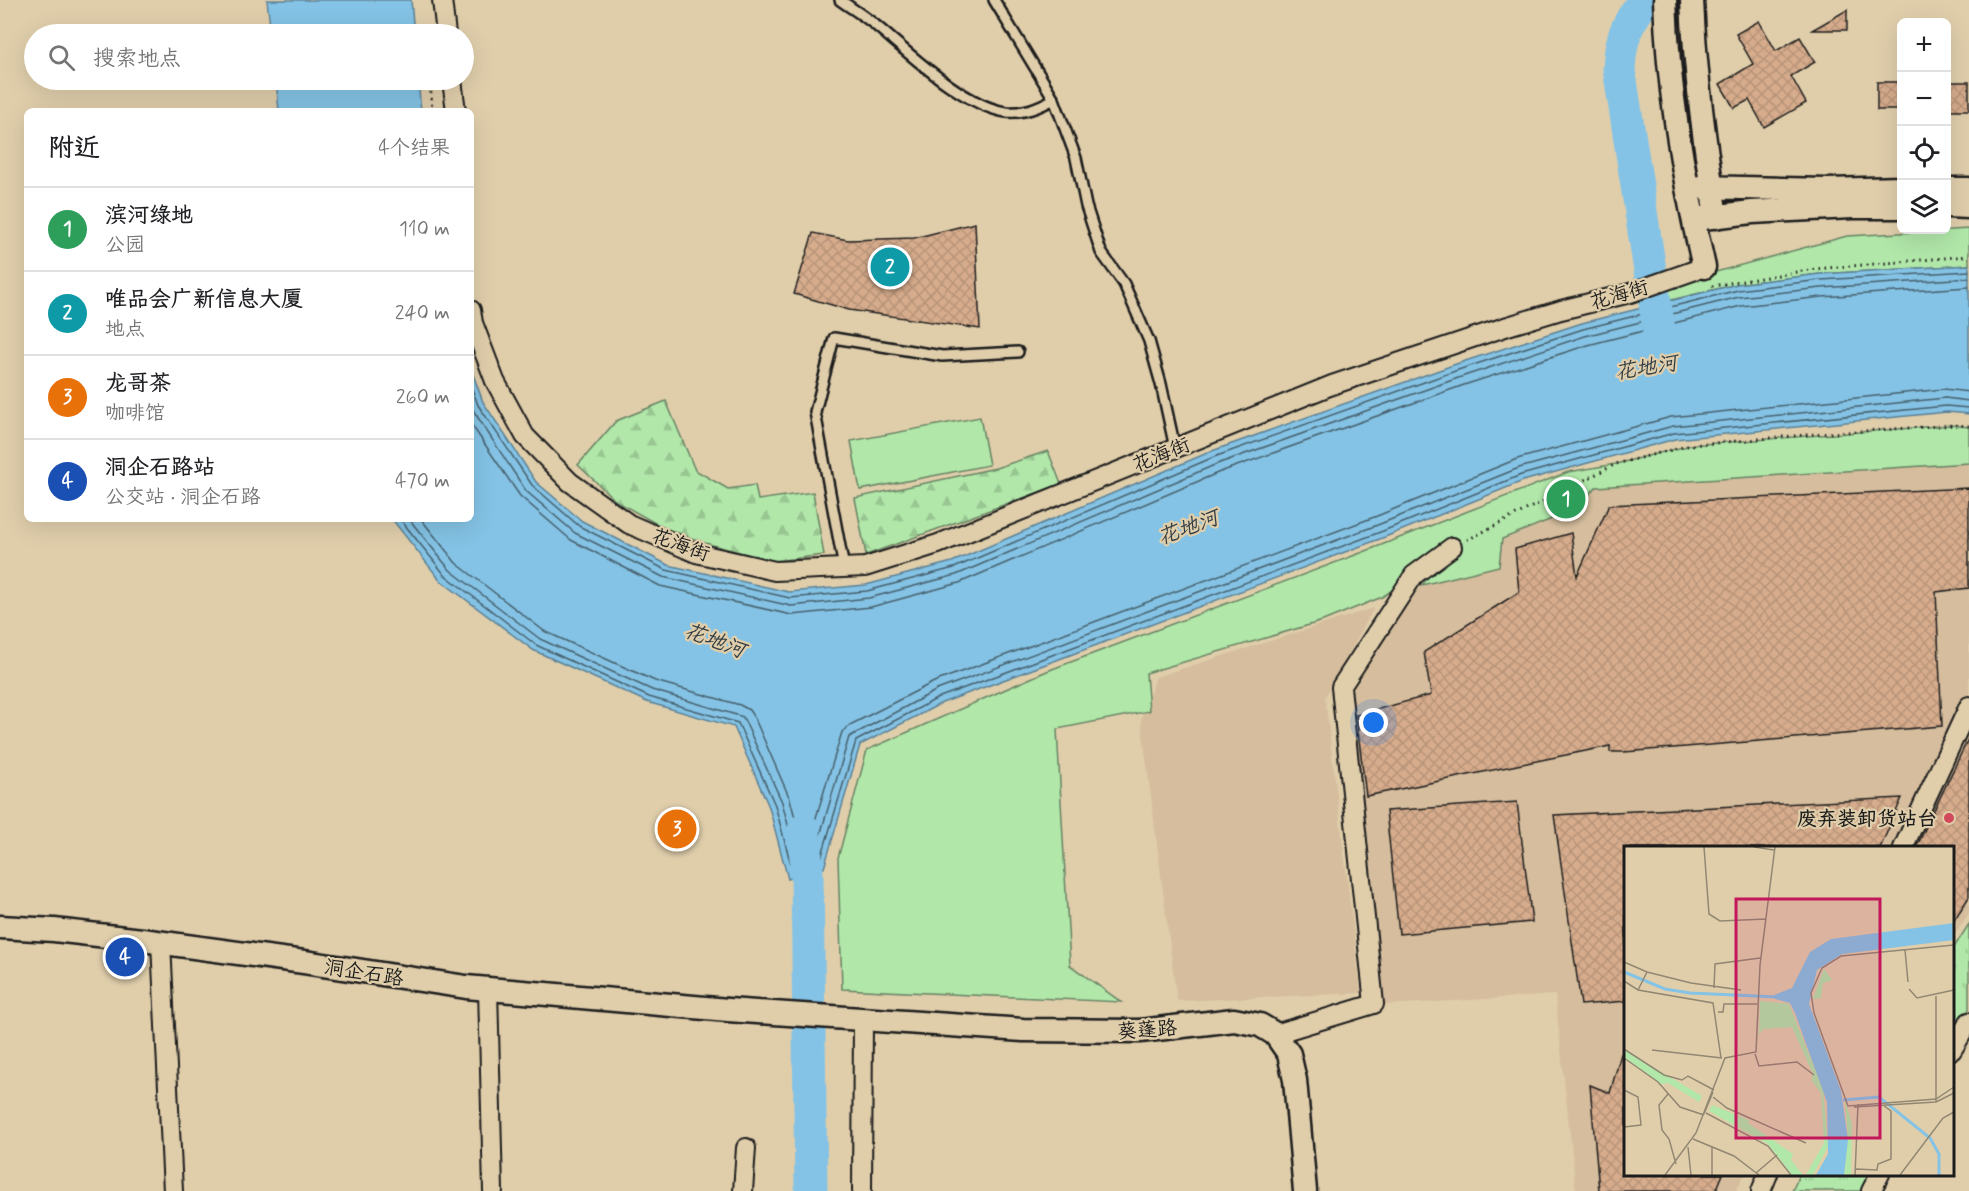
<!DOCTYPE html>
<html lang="zh">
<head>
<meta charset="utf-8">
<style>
  :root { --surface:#fff; --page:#f6f6f6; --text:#202124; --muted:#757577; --line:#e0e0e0; --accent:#111827 }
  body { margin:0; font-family:Mynerve,"LXGW WenKai TC",sans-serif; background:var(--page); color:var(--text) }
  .controls { position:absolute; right:18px; top:18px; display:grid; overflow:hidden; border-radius:9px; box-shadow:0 6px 24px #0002 }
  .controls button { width:54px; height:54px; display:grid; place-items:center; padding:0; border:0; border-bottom:2px solid var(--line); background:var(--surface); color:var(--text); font:30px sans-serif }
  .you { position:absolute; left:1374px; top:723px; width:21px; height:21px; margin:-15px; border:4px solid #fff; border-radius:50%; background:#1a73e8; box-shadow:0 0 0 9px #1a73e833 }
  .badge { display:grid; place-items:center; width:39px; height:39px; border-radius:50%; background:var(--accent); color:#fff; font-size:20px; font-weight:700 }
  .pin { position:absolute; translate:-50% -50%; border:3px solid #fff; box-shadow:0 2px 6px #0006 }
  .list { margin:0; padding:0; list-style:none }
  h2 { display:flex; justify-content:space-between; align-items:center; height:78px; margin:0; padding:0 24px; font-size:26px }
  h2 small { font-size:20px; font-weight:400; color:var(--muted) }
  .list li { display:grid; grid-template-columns:39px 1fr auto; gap:18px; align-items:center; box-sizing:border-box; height:84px; padding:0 24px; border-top:2px solid var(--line) }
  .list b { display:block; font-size:22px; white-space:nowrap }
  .list p { margin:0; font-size:20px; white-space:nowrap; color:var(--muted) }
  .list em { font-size:20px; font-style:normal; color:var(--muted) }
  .icon { flex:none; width:33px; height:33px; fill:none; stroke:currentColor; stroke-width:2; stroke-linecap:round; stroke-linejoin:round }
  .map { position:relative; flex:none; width:1969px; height:1191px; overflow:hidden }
  .search { position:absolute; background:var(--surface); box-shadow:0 6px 24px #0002; left:24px; top:24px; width:450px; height:66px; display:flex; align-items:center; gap:15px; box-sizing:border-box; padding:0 21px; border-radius:33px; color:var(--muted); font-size:22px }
  .panel { position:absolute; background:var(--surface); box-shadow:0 6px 24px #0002; left:24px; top:108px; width:450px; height:414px; border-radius:9px }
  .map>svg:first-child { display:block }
  .built { fill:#d5bd9d }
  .grass { fill:url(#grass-tufts); stroke:#668262; stroke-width:1.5 }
  .forest { fill:url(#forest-firs); stroke:#668262; stroke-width:1.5 }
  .park { fill:#b1e7a9; stroke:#668262; stroke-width:1.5 }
  .water { fill:#84c3e5; stroke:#5a8095; stroke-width:1.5 }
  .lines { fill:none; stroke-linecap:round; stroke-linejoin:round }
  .shore { stroke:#465f6c; stroke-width:1.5 }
  .river { stroke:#84c3e5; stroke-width:33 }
  .building { fill:url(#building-cross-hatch); stroke:#1c1c1c; stroke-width:1.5 }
  .service-casing { stroke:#1c1c1c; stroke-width:14 }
  .minor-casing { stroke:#1c1c1c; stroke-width:22 }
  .tertiary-casing { stroke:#1c1c1c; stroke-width:27 }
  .path { stroke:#1c1c1c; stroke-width:3; stroke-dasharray:1.5 4.5; stroke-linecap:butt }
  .service { stroke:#e0ceab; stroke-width:9 }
  .minor { stroke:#e0ceab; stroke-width:18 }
  .tertiary { stroke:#e0ceab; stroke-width:22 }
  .poi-dot { fill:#d1495b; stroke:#e0ceab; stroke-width:2 }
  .labels { text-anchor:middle; stroke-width:4.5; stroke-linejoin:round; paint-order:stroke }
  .street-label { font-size:20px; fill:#1c1c1c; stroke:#e0ceab }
  .poi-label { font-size:20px; font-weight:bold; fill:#1c1c1c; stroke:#e0ceab; text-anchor:end }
  .water-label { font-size:21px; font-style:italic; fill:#313d44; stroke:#e0ceab }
  .inset-river { fill:none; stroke:#84c3e5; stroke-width:3 }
  .inset-road { fill:none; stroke:#928772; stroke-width:1.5 }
  .view { fill:#c2185b; fill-opacity:0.15; stroke:#c2185b; stroke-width:3 }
  .inset-edge { fill:none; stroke:#1c1c1c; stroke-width:3 }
</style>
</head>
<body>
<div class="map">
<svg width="1969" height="1191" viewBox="0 0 1969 1191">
  <defs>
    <pattern id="grass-tufts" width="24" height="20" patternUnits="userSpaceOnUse" patternTransform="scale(1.5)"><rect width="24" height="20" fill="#b1e7a9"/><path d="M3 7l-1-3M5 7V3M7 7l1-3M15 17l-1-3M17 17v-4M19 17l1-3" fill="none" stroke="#98c691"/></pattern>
    <pattern id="forest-firs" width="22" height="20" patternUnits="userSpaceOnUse" patternTransform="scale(1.5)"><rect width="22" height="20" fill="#b1e7a9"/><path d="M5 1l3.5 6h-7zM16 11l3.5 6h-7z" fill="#98c691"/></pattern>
    <pattern id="building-cross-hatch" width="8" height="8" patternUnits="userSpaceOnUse" patternTransform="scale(1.5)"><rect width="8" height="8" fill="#d6ac8c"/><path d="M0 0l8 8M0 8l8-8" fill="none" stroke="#b79378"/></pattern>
  </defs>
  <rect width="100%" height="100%" fill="#e0ceab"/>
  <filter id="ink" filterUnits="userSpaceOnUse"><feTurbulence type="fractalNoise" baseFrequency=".0167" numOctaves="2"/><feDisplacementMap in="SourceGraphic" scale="12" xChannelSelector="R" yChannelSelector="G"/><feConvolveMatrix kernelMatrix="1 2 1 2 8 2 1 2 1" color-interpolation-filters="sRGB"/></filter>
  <g filter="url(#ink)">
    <path class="built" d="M1969,463V913L1953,938L1952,848H1626V1174L1744,1175L1736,1191H1576L1555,995L1385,1005L1341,687L1422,585L1499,566L1502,539L1574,510L1596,487Z
      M1374,608L1325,697L1361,993L1177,1001L1141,719L1156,677Z"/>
    <path class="grass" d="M1969,924V1009L1953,1035V949Z
      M1800,1174H1869V1175L1860,1191H1792Z"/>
    <path class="forest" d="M666,401L695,470L728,489L755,485L758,500L813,492L824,555L774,561L705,543L662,527L616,501L578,465L616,421Z
      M1048,451L1061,484L866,555L855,498L996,468Z"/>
    <path class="park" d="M1969,229V265L1820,274L1737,284L1663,302L1657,288L1847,236Z
      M980,417L989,465L860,490L851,441Z
      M1951,425L1969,427V463L1596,487L1574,510L1502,539L1499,566L1422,585L1450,549L1382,597L1323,621L1146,673L1149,711L1057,729L1070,965L1121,1002L842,989L838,858L867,750L1047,671L1366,551L1568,472L1616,464L1691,445Z"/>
    <path class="water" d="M267,0H411L414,34H271Z
      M276,80H418L421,111H279Z
      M1969,265V414L1947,412L1675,439L1523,481L1385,537L942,703L860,745L824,868L788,879L769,807L734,727L647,702L533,650L440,580L392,519H471V369L483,402L536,482L582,521L668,565L789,592L866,585L952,562L1212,451L1456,364L1582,323L1737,284L1820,274Z"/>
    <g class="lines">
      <path class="shore" d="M471,386L478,405L532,485L579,526L666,570L790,598L867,591L954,568L1214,457L1458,370L1583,329L1738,290L1821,280L1969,271
        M471,407L526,491L575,533L663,577L791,606L869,598L956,575L1217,464L1461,377L1585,336L1739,297L1821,288L1969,278
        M471,424L520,496L571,540L660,586L792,615L871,607L959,583L1220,472L1464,385L1588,345L1741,306L1822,297L1969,287
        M400,519L445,575L536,645L649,697L738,723L775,805L792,869L795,871L820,862L856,741L940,697L1383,531L1521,475L1674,433L1946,406L1969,408
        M409,519L450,570L540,639L652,690L743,717L782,802L797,859L800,861L814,856L849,737L937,690L1380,524L1519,468L1673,426L1945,398L1969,401
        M421,519L456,563L544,631L655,681L740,705L749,710L755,719L790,799L802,844L805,846L808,844L842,732L850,725L934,682L1377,516L1517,459L1671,417L1944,389L1969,392"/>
      <path class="river" d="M1645,0C1626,24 1621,38 1619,68L1662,349
        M804,830L807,874L811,1191"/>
    </g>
    <path class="building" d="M1847,10V30H1812Z
      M1759,21L1776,51L1800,37L1815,62L1791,76L1806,103L1764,127L1749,100L1734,108L1720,84L1753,64L1736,34Z
      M1877,82H1902V110H1877Z
      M1947,82H1969V110H1947Z
      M975,223L980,329L849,310L794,294L813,233L848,240L914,238Z
      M1969,488V588L1936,592L1942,726L1624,752H1610V746L1366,796L1356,715L1431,695L1424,652L1519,592L1515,549L1571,533L1577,576L1609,505Z
      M1969,737V897L1953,922V848H1916Z
      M1902,798L1880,848H1626V1001L1581,1005L1554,815Z
      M1517,802L1532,922L1399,934L1386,811Z
      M1621,1054H1626V1174H1723L1716,1191H1599L1590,1085L1610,1093Z"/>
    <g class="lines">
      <defs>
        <path id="service" d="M840,0C851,8 863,15 874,24C907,51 963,106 1006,112C1023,114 1039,107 1054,99
          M994,0L1054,99L1076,158L1086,206L1101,252L1124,284L1149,341L1161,384L1175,448
          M844,568L815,412L834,338L942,356L1018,352"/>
        <path id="minor" d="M442,0L446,34
          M452,80L456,111
          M471,310L473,323L495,381L525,436L570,482L629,524L696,553L775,571L865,567L938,544L1332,385L1508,326L1561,310L1630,293L1704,267
          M1903,848L1969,706
          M161,943L173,1191
          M488,989L493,1191
          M1275,1034L1374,1004L1341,687L1414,575L1452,547
          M1952,1050L1969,1022
          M743,1191L746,1148
          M862,1191L863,1019
          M1761,1191L1768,1174
          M1871,1191L1880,1174"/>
        <path id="tertiary" d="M1665,0C1668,87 1684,183 1704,267
          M1692,0C1695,73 1705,145 1716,217
          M1699,187L1827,190L1902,188
          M1946,189H1969
          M1946,206L1969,207
          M1703,218L1752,212L1852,207H1902
          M0,927L54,930L142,940L304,962L466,987L728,1010L1023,1030L1140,1031L1234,1020L1260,1025L1275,1034L1289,1054L1295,1080L1305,1191"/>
      </defs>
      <use href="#service" class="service-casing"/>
      <use href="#minor" class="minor-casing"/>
      <use href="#tertiary" class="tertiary-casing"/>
      <path class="path" d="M430,80L432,111
        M1712,286L1815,269L1969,256
        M1467,540L1616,464L1691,445L1816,434L1955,425L1969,426"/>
      <use href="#service" class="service"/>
      <use href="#minor" class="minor"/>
      <use href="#tertiary" class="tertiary"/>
    </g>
  </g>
  <circle class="poi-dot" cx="1949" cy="818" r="6"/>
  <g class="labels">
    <g class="street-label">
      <text transform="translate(1619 294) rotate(-16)" y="7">花海街</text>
      <text transform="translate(1161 454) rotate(-22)" y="7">花海街</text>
      <text transform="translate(681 544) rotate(20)" y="7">花海街</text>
      <text transform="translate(364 972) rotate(9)" y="7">洞企石路</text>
      <text transform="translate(1147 1029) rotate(-4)" y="7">葵蓬路</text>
    </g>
    <g class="poi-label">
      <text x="1937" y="825">废弃装卸货站台</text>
    </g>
    <g class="water-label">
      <text transform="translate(1646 367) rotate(-9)" y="7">花地河</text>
      <text transform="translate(1188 527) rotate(-20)" y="7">花地河</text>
      <text transform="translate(715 640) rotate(21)" y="7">花地河</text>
    </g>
  </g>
  <g transform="translate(1624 846)">
    <rect width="330" height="330" fill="#e0ceab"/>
    <path d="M0,204L78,250L75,256L44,237L37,238L0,211ZM88,259L125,274L124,277L169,308L167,314L179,329H168L144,298L85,265Z" fill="#b1e7a9"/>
    <path d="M200,123L208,134L199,137L197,152L189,153Z" fill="#b1e7a9"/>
    <path d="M136,155L165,158L199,243L204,300L189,329H182L200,297L197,247L188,235V226L168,181L139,183L135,189ZM221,254L228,277L227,329H220L224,294Z" fill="#b1e7a9"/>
    <path d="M330,77V94L218,108L193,124L185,158L217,245L224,294L220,329H192L204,308L203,256L171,167L166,157L151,153L150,149L168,142L186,106L207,93Z" fill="#84c3e5"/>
    <path class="inset-river" d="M0,126L41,143L66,147L154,151M219,254L255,251L306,292L315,308V329"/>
    <path class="inset-road" d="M80,1L85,68L96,75L142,73M130,1L150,4M330,99L217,110L198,122L187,147L190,167L224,260L312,253L330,241M281,104L284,136M0,116L23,126L67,137L117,144M0,135L14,144L89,157L97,212M90,142L91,118L136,112M285,143L293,152L330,144M14,144L23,126M94,166H99L100,158H133M0,203L40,229L58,234L64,230L90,244M28,204L98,212M131,208L135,220L173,216L190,229M0,212L34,236L56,261L80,269M0,244L14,251L17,279L0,281M44,248L35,259L38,284L45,293L52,318M89,251L103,262L182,297M312,256V150M230,261L312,256L330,247M82,267L144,300L167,329M80,268L89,246M69,293L110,310L135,329M88,300V329M64,301L67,329M232,323L253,324L254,318L267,313V265L259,259M132,327L153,309M41,329L72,287L101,212L132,206L136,119L151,1M231,329L234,258M276,329L319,272L330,266"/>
    <path class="view" d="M112,53H256V292H112Z"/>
    <rect width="330" height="330" class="inset-edge"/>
  </g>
</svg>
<div class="controls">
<button>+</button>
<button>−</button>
<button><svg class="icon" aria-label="locate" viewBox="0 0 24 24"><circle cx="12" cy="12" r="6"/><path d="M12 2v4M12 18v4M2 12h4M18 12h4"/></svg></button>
<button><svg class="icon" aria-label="layers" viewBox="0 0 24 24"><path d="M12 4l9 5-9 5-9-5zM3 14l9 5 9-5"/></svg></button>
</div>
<div class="you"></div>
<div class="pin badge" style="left:1566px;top:499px;background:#2e9e5b">1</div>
<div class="pin badge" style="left:890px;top:267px;background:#0f9aa8">2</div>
<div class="pin badge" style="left:677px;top:829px;background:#e8710a">3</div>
<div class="pin badge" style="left:125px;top:957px;background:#1a4fb4">4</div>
<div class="search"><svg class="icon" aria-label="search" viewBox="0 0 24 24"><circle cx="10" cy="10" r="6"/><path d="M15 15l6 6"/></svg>搜索地点</div>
<section class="panel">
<h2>附近<small>4个结果</small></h2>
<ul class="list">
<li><span class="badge" style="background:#2e9e5b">1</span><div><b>滨河绿地</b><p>公园</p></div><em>110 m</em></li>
<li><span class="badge" style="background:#0f9aa8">2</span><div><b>唯品会广新信息大厦</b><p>地点</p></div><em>240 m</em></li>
<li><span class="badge" style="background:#e8710a">3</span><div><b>龙哥茶</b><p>咖啡馆</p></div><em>260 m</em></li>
<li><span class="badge" style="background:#1a4fb4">4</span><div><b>洞企石路站</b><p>公交站 · 洞企石路</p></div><em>470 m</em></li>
</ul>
</section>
</div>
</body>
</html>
